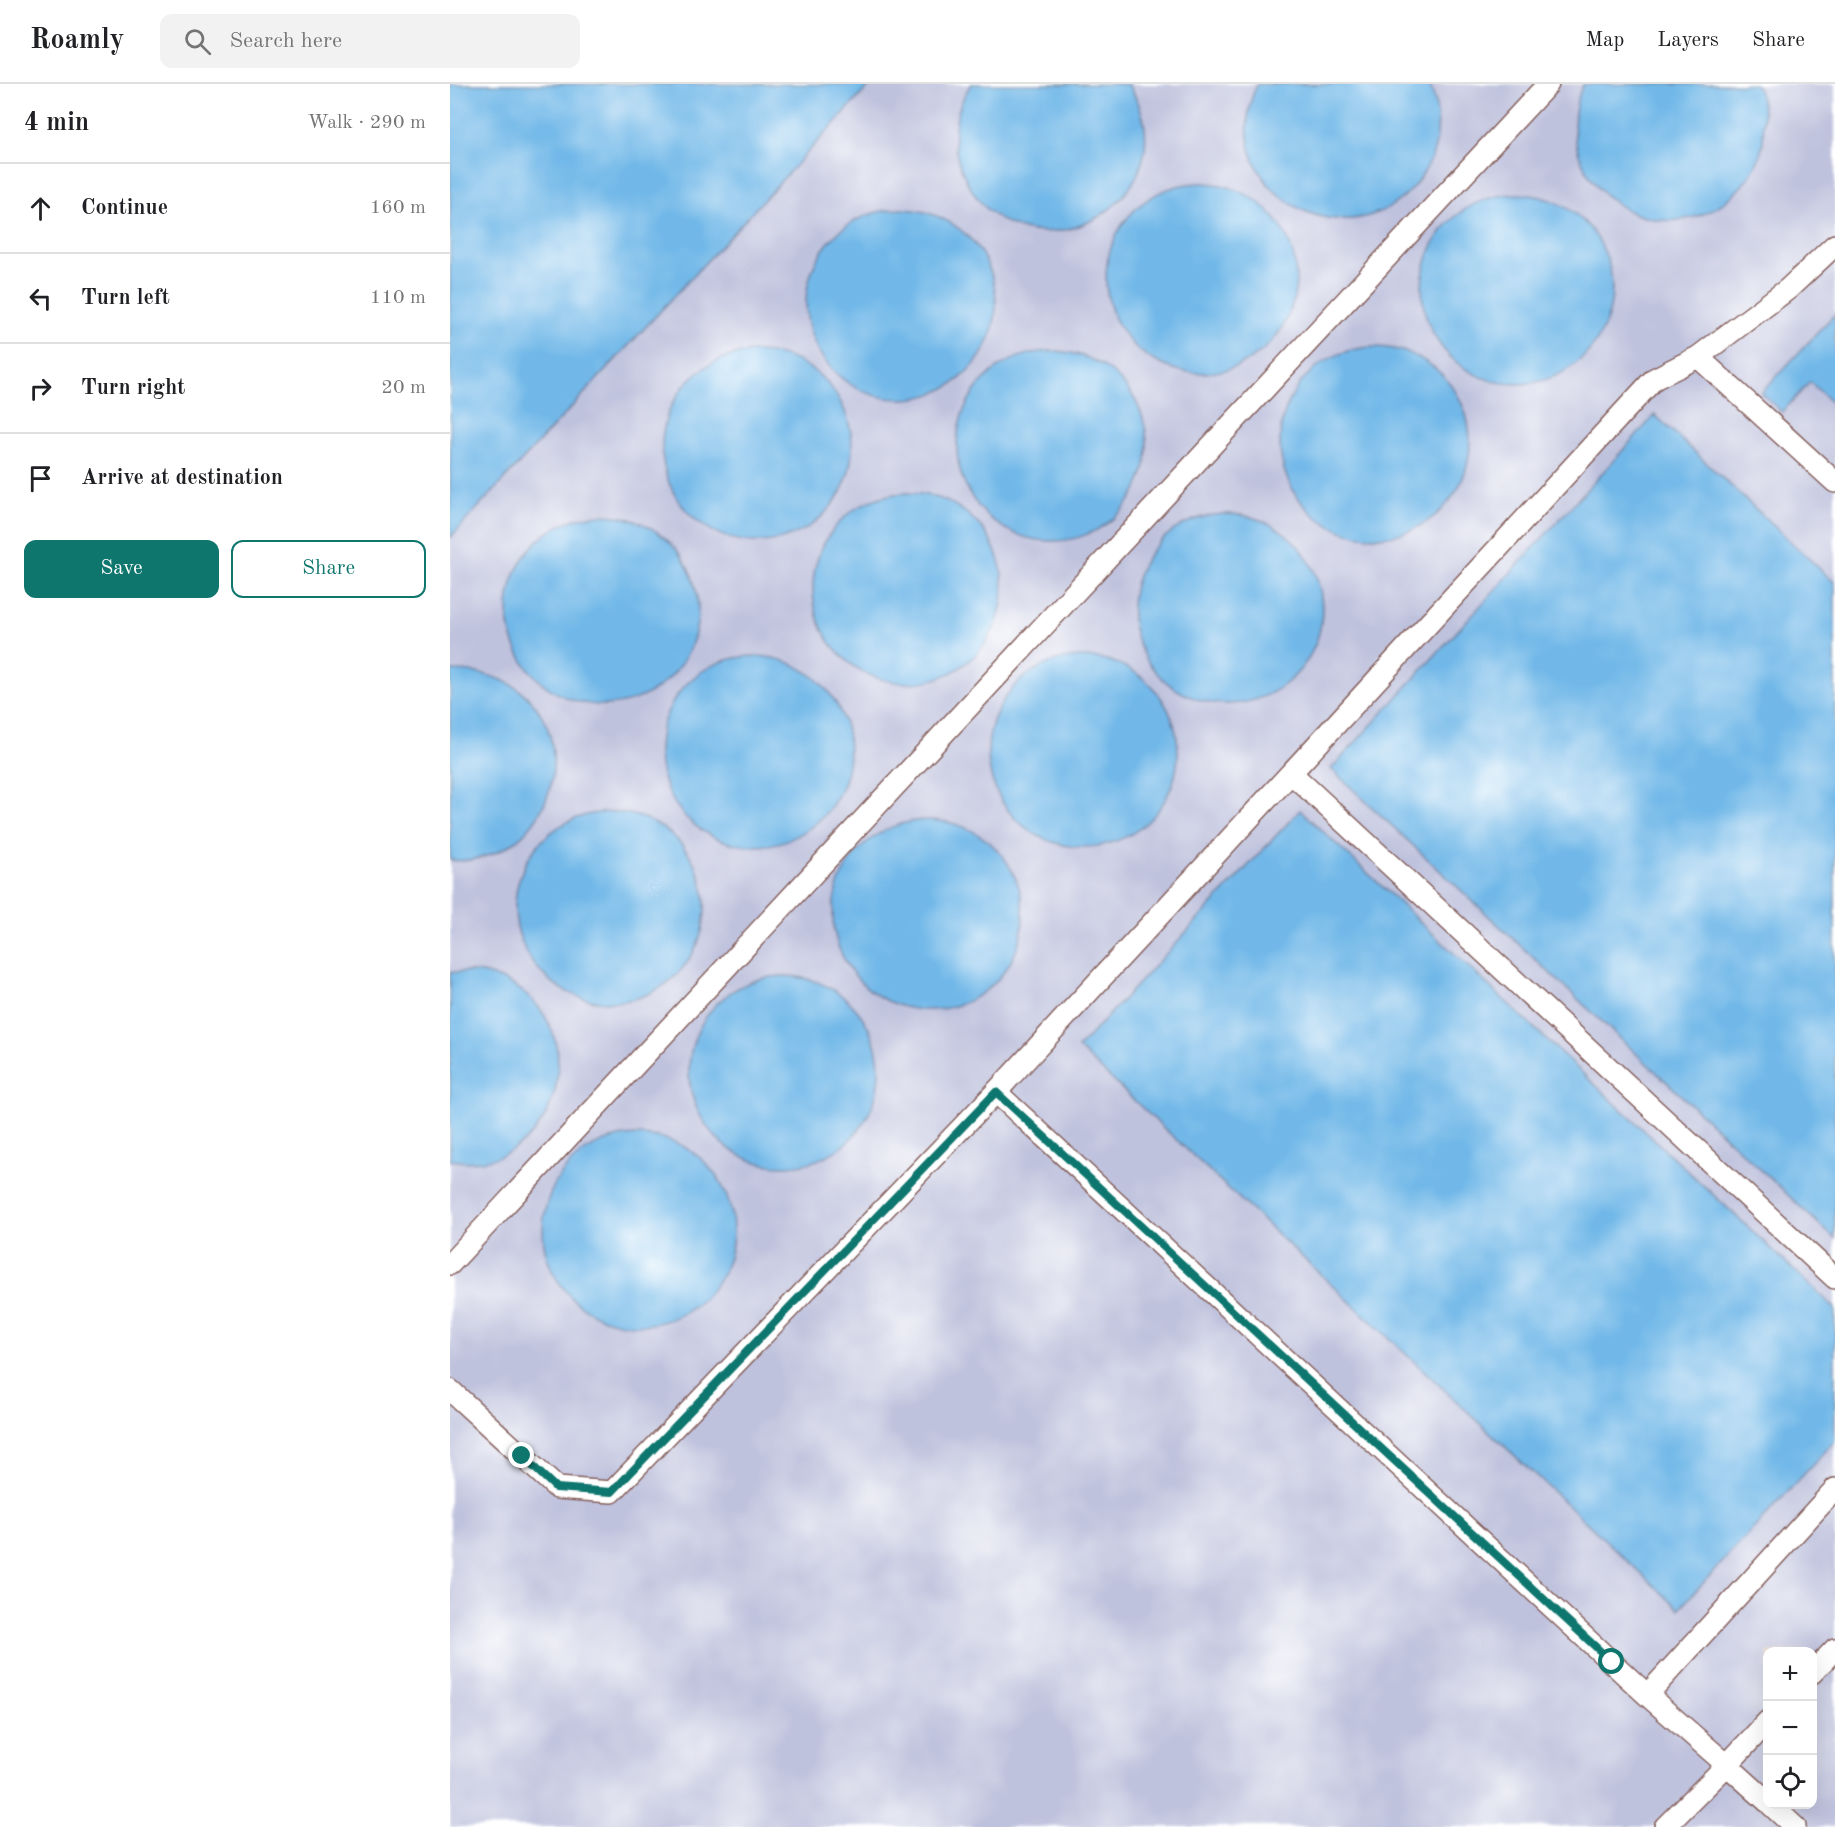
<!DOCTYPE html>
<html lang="en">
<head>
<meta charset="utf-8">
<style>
  :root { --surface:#fff; --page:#f2f2f2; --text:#202124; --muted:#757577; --line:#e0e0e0; --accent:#0f766e }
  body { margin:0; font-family:"Old Standard TT",serif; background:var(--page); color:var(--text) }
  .controls { position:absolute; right:18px; bottom:18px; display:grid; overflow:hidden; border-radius:12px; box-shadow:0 6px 24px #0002 }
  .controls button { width:54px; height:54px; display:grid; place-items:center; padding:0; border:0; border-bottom:2px solid var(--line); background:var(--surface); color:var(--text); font:30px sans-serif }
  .stop { position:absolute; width:18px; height:18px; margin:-14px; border:4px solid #0f766e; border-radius:50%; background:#fff }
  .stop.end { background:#0f766e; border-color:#fff; box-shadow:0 2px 6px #0008 }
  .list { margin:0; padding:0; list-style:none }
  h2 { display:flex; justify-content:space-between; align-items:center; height:78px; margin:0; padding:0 24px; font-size:26px }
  h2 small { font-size:20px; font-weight:400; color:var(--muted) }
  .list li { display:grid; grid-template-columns:39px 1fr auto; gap:18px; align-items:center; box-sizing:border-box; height:90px; padding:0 24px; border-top:2px solid var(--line) }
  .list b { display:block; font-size:22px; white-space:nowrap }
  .list em { font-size:20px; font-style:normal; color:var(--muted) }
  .actions { display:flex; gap:12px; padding:18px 24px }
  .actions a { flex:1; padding:14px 0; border:2px solid var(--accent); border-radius:12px; text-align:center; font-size:21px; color:var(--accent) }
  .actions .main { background:var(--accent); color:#fff }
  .icon { flex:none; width:33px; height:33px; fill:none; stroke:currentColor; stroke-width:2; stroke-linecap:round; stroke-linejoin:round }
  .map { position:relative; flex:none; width:1385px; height:1743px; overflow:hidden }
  header { display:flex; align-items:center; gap:36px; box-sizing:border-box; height:84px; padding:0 30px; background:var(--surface); border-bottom:2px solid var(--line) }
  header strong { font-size:28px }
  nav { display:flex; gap:33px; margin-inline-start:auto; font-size:21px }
  .search { width:420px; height:54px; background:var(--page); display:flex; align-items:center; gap:15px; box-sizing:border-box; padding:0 21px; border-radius:12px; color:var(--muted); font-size:22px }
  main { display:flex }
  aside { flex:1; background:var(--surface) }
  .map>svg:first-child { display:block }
  .industrial { fill:#bfc2dd; fill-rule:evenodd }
  .water { fill:#71b8e8; stroke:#5e6c8a; stroke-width:1.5 }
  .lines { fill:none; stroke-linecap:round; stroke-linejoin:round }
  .service-casing { stroke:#85605d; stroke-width:24 }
  .service { stroke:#fff; stroke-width:21 }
  .route { stroke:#0f766e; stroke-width:8 }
</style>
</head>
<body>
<header>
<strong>Roamly</strong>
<div class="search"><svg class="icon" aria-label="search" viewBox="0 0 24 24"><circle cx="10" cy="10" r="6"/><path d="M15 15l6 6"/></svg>Search here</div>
<nav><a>Map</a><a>Layers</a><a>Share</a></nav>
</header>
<main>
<aside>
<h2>4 min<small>Walk · 290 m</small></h2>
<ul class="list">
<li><svg class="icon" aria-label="ahead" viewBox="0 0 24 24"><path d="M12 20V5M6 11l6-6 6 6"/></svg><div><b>Continue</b></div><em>160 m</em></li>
<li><svg class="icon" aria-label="left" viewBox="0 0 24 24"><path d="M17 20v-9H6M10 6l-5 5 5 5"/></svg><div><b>Turn left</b></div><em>110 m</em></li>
<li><svg class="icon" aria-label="right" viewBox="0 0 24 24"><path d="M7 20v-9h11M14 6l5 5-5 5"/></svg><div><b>Turn right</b></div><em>20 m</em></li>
<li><svg class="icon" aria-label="arrive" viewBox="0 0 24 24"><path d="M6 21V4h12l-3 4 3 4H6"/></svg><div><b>Arrive at destination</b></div></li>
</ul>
<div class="actions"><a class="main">Save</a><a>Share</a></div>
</aside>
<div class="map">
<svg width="1385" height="1743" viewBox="0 0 1385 1743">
  <rect width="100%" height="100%" fill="#fff"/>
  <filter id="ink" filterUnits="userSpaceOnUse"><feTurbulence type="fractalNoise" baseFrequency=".0167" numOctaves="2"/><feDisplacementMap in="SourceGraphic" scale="12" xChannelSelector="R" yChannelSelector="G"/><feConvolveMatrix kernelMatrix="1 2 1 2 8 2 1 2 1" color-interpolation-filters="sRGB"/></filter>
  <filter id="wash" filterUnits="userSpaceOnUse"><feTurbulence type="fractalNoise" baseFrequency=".008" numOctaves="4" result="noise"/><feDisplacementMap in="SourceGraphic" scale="24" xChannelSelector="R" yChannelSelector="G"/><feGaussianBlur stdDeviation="1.35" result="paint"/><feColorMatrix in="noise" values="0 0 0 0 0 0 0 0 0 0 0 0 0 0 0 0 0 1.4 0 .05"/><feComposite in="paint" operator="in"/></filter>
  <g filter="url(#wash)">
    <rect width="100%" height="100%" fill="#f3dabb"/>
    <path class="industrial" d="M0,0H1385V1743H0ZM1318,1568H1362V1720H1318Z"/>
    <path class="water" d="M0,0H421L0,454Z
      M521,0H678C753,117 565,216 512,87C499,58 504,26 521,0Z
      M807,0H979C990,21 990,54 981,75C925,195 756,118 807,0Z
      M1133,0H1305C1315,17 1314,39 1313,58C1311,76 1300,93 1288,106C1212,184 1091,99 1133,0Z
      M656 194a95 95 0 1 1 190 0a95 95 0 1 1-190 0Z
      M972 205a95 95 0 1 1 190 0a95 95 0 1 1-190 0Z
      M356 220a95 95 0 1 1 190 0a95 95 0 1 1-190 0Z
      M1385,230V322L1360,298L1332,328L1311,309Z
      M830 358a95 95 0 1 1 190 0a95 95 0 1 1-190 0Z
      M507 362a95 95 0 1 1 190 0a95 95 0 1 1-190 0Z
      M212 363a95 95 0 1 1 190 0a95 95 0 1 1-190 0Z
      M1205,331L1385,499V1155L881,685Z
      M363 504a95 95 0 1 1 190 0a95 95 0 1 1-190 0Z
      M682 525a95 95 0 1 1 190 0a95 95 0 1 1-190 0Z
      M58 526a95 95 0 1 1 190 0a95 95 0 1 1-190 0Z
      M209 667a95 95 0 1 1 190 0a95 95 0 1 1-190 0Z
      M538 668a95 95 0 1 1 190 0a95 95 0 1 1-190 0Z
      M0,587C20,587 35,589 54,597C123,629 117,731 53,765C37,773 18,779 0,776Z
      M850,726L1385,1224V1357L1229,1525L628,964Z
      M65 823a95 95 0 1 1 190 0a95 95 0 1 1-190 0Z
      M383 831a95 95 0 1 1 190 0a95 95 0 1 1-190 0Z
      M0,888C10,888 22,887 32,889C156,918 116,1097 0,1076Z
      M239 987a95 95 0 1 1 190 0a95 95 0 1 1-190 0Z
      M93 1146a95 95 0 1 1 190 0a95 95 0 1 1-190 0Z"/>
  </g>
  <g filter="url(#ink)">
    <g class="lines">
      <defs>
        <path id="service" d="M1385,161L1338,205L1248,273L1385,398
          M1248,273L1204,295L841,689L1385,1194
          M546,1008L841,689
          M0,1180L1098,0
          M0,1306L107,1404L162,1408L546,1008L1197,1611L1385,1405
          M1362,1589L1385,1565
          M1197,1611L1277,1681L1318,1637
          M1320,1720L1345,1743
          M1215,1743L1277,1681L1318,1718"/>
      </defs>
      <use href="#service" class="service-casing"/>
      <use href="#service" class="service"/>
    </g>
  </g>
  <g class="lines" filter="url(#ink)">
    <path class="route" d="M72,1372L106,1404L162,1408L546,1008L1162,1578"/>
  </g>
</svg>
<div class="controls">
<button>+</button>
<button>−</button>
<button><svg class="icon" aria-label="locate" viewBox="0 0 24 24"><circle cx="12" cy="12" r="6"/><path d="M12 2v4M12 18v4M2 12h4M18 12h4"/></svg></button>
</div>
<div class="stop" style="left:1162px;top:1578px"></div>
<div class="stop end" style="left:72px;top:1372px"></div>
</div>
</main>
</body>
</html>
